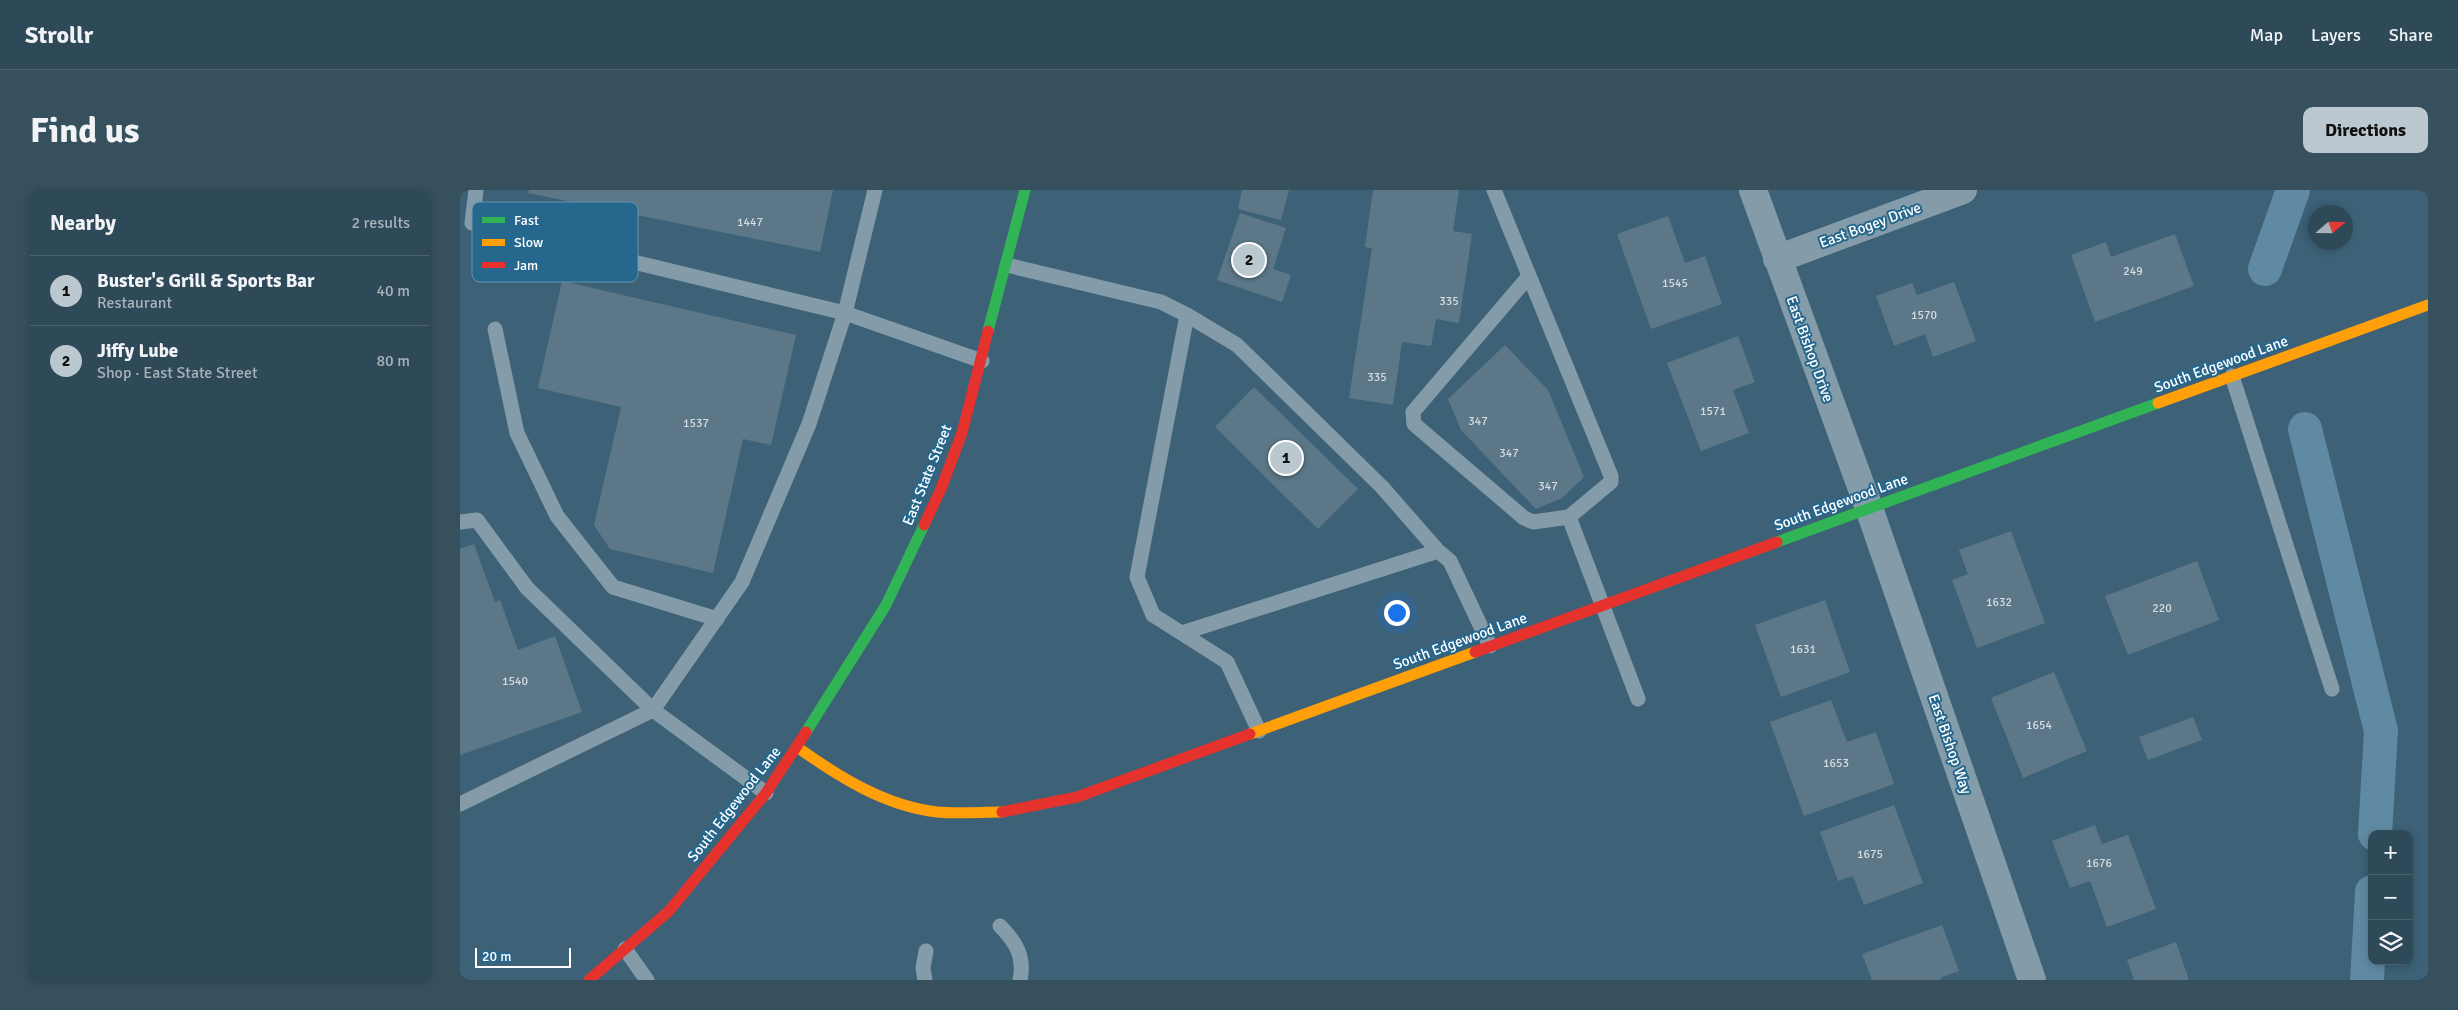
<!DOCTYPE html>
<html lang="en">
<head>
<meta charset="utf-8">
<style>
  :root { --surface:#2e4958; --page:#36505e; --text:#f1f3f6; --muted:#a7b2ba; --line:#49616e; --accent:#bbc8cf }
  body { margin:0; font-family:Signika,sans-serif; background:var(--page); color:var(--text) }
  .controls { position:absolute; right:15px; bottom:15px; display:grid; overflow:hidden; border-radius:10px; box-shadow:0 2px 8px #0003 }
  .controls button { width:45px; height:45px; display:grid; place-items:center; padding:0; border:0; border-bottom:1px solid var(--line); background:var(--surface); color:var(--text); font:25px sans-serif }
  .compass { position:absolute; left:1848px; top:15px; width:45px; height:45px; border-radius:50%; background:var(--surface); box-shadow:0 2px 8px #0003; rotate:70deg }
  .scale { position:absolute; left:15px; bottom:12px; width:96px; box-sizing:border-box; padding-left:5px; border:2px solid #fff; border-top:0; font-size:14px; line-height:18px; white-space:nowrap; color:#fff; -webkit-text-stroke:4px #26678d; paint-order:stroke }
  .you { position:absolute; left:936px; top:422px; width:18px; height:18px; margin:-12px; border:4px solid #fff; border-radius:50%; background:#1a73e8; box-shadow:0 0 0 8px #1a73e833 }
  .badge { display:grid; place-items:center; width:32px; height:32px; border-radius:50%; background:var(--accent); color:#111; font-size:16px; font-weight:700 }
  .pin { position:absolute; translate:-50% -50%; border:2px solid #fff; box-shadow:0 1px 5px #0006 }
  .list { margin:0; padding:0; list-style:none }
  h2 { display:flex; justify-content:space-between; align-items:center; height:65px; margin:0; padding:0 20px; font-size:21px }
  h2 small { font-size:16px; font-weight:400; color:var(--muted) }
  .list li { display:grid; grid-template-columns:32px 1fr auto; gap:15px; align-items:center; box-sizing:border-box; height:70px; padding:0 20px; border-top:1px solid var(--line) }
  .list b { display:block; font-size:19px; white-space:nowrap }
  .list p { margin:0; font-size:16px; white-space:nowrap; color:var(--muted) }
  .list em { font-size:16px; font-style:normal; color:var(--muted) }
  .icon { flex:none; width:28px; height:28px; fill:none; stroke:currentColor; stroke-width:2; stroke-linecap:round; stroke-linejoin:round }
  .map { position:relative; flex:none; width:1968px; height:790px; overflow:hidden; border-radius:10px }
  header { display:flex; align-items:center; gap:30px; box-sizing:border-box; height:70px; padding:0 25px; background:var(--surface); border-bottom:1px solid var(--line) }
  header strong { font-size:24px }
  nav { display:flex; gap:28px; margin-inline-start:auto; font-size:18px }
  .intro { display:flex; align-items:center; justify-content:space-between; box-sizing:border-box; height:120px; padding:0 30px }
  h1 { margin:0; font-size:35px }
  .button { padding:12px 22px; border-radius:10px; background:var(--accent); color:#111; font-size:18px; font-weight:700 }
  main { display:flex; gap:30px; padding:0 30px }
  aside { flex:1; background:var(--surface); border-radius:10px; box-shadow:0 2px 8px #0003 }
  .map>svg:first-child { display:block }
  .lines { fill:none; stroke-linecap:round; stroke-linejoin:round }
  .canal { stroke:#608aa3; stroke-width:34 }
  .building { fill:#5c7888 }
  .lane { stroke:#849ca9; stroke-width:15 }
  .street { stroke:#849ca9; stroke-width:28 }
  .fast { stroke:#30b455; stroke-width:11 }
  .slow { stroke:#ff9f0a; stroke-width:11 }
  .jam { stroke:#e5322d; stroke-width:11 }
  .labels { text-anchor:middle; stroke-width:4; stroke-linejoin:round; paint-order:stroke }
  .number-label { font-size:12px; fill:#d6dde1 }
  .street-label { font-size:15px; fill:#fff; stroke:#26678d }
  .key { fill:#26678d; stroke:#6795af; stroke-width:1 }
  .key-label { font-size:14px; fill:#fff }
</style>
</head>
<body>
<header>
<strong>Strollr</strong>
<nav><a>Map</a><a>Layers</a><a>Share</a></nav>
</header>
<div class="intro"><h1>Find us</h1><a class="button">Directions</a></div>
<main>
<aside>
<h2>Nearby<small>2 results</small></h2>
<ul class="list">
<li><span class="badge">1</span><div><b>Buster's Grill &amp; Sports Bar</b><p>Restaurant</p></div><em>40 m</em></li>
<li><span class="badge">2</span><div><b>Jiffy Lube</b><p>Shop · East State Street</p></div><em>80 m</em></li>
</ul>
</aside>
<div class="map">
<svg width="1968" height="790" viewBox="0 0 1968 790">
  <rect width="100%" height="100%" fill="#3d6176"/>
  <g class="lines">
    <path class="canal" d="M1805,79L1833,0
      M1845,239L1921,541L1915,644
      M1907,790L1912,702"/>
  </g>
  <path class="building" d="M69,0H373L360,62L68,3Z
    M782,0H829L821,30L778,19Z
    M913,0H999L993,41L1012,44L999,133L976,129L971,156L942,152L933,215L889,208L912,58L905,57Z
    M780,23L826,38L813,79L831,85L822,112L757,90Z
    M1208,26L1225,73L1245,66L1262,114L1191,139L1157,44Z
    M1715,44L1734,96L1635,132L1611,65L1646,52L1651,67Z
    M102,91L336,145L311,255L283,249L253,383L150,359L134,335L161,217L78,198Z
    M1494,92L1516,151L1473,167L1465,144L1434,156L1416,106L1452,93L1457,105Z
    M1278,146L1295,192L1273,200L1289,243L1241,261L1207,173Z
    M1045,155L1088,200L1124,287L1102,308L1076,319L1001,240L988,209Z
    M794,197L898,299L858,339L755,237Z
    M1551,341L1585,433L1517,458L1492,390L1508,384L1499,360Z
    M14,354L35,412L40,410L58,460L95,446L122,522L0,565V359Z
    M1737,371L1759,430L1668,465L1645,406Z
    M1365,410L1390,482L1321,507L1295,435Z
    M1594,482L1627,561L1563,588L1531,508Z
    M1371,510L1387,552L1416,542L1434,594L1344,626L1310,532Z
    M1733,527L1742,550L1688,570L1679,547Z
    M1434,615L1463,693L1404,715L1393,686L1378,691L1360,642Z
    M1635,635L1642,654L1668,645L1696,719L1647,737L1630,691L1610,698L1592,651Z
    M1482,735L1499,781L1480,788L1481,790H1412L1402,764Z
    M1716,752L1729,790H1674L1667,770Z"/>
  <g class="lines">
    <path class="lane" d="M16,0L12,33L385,123L415,0
      M1034,0L1151,286V292L1109,327L1178,509
      M547,75L701,112L727,125L677,387L693,425L767,472L799,541
      M1069,86L953,222L954,234L1064,328L1073,332L1109,327
      M727,125L777,155L922,297L978,361
      M35,139L57,243L97,326L153,397L257,429
      M1772,186L1872,499
      M0,332L17,330L67,398L193,520L282,392L349,234L385,123L522,171
      M722,443L978,361L990,371L1030,456
      M0,614L193,520L306,603
      M540,736C556,752 565,767 560,790
      M165,759L187,790
      M465,790L463,778L466,761"/>
    <path class="street" d="M1293,0L1409,318L1572,790
      M1317,69L1503,0"/>
    <path class="fast" d="M528,141L565,0
      M1317,352L1698,213
      M346,542L426,415L464,335"/>
    <path class="slow" d="M1698,213L1968,115
      M790,544L1015,462
      M337,557C379,587 425,616 477,622C498,624 521,622 542,622"/>
    <path class="jam" d="M464,335L481,299L502,243L528,141
      M1015,462L1317,352
      M542,622L617,607L790,544
      M129,790L209,721L306,603L346,542"/>
  </g>
  <g class="labels">
    <g class="number-label">
      <text x="290" y="36">1447</text>
      <text x="1673" y="85">249</text>
      <text x="1215" y="97">1545</text>
      <text x="989" y="115">335</text>
      <text x="1464" y="129">1570</text>
      <text x="917" y="191">335</text>
      <text x="1253" y="225">1571</text>
      <text x="1018" y="235">347</text>
      <text x="236" y="237">1537</text>
      <text x="1049" y="267">347</text>
      <text x="1088" y="300">347</text>
      <text x="1539" y="416">1632</text>
      <text x="1702" y="422">220</text>
      <text x="1343" y="463">1631</text>
      <text x="55" y="495">1540</text>
      <text x="1579" y="539">1654</text>
      <text x="1376" y="577">1653</text>
      <text x="1410" y="668">1675</text>
      <text x="1639" y="677">1676</text>
    </g>
    <g class="street-label">
      <text transform="translate(1410 35) rotate(-20)" y="5">East Bogey Drive</text>
      <text transform="translate(1350 159) rotate(70)" y="5">East Bishop Drive</text>
      <text transform="translate(1761 174) rotate(-20)" y="5">South Edgewood Lane</text>
      <text transform="translate(467 285) rotate(-68)" y="5">East State Street</text>
      <text transform="translate(1381 312) rotate(-20)" y="5">South Edgewood Lane</text>
      <text transform="translate(1000 451) rotate(-20)" y="5">South Edgewood Lane</text>
      <text transform="translate(1490 554) rotate(71)" y="5">East Bishop Way</text>
      <text transform="translate(274 614) rotate(-52)" y="5">South Edgewood Lane</text>
    </g>
  </g>
  <rect x="12" y="12" width="166" height="80" rx="8" class="key"/>
  <rect x="22" y="27" width="23" height="6" fill="#30b455"/>
  <rect x="22" y="49" width="23" height="7" fill="#ff9f0a"/>
  <rect x="22" y="72" width="23" height="6" fill="#e5322d"/>
  <g class="key-label">
    <text x="54" y="35">Fast</text>
    <text x="54" y="57">Slow</text>
    <text x="54" y="80">Jam</text>
  </g>
</svg>
<div class="controls">
<button>+</button>
<button>−</button>
<button><svg class="icon" aria-label="layers" viewBox="0 0 24 24"><path d="M12 4l9 5-9 5-9-5zM3 14l9 5 9-5"/></svg></button>
</div>
<svg class="compass" viewBox="-18 -18 36 36"><path d="M0-13l5 13h-10z" fill="#e53935"/><path d="M0 13l5-13h-10z" fill="#a7b2ba"/></svg>
<div class="scale">20 m</div>
<div class="you"></div>
<div class="pin badge" style="left:826px;top:268px">1</div>
<div class="pin badge" style="left:789px;top:70px">2</div>
</div>
</main>
</body>
</html>
